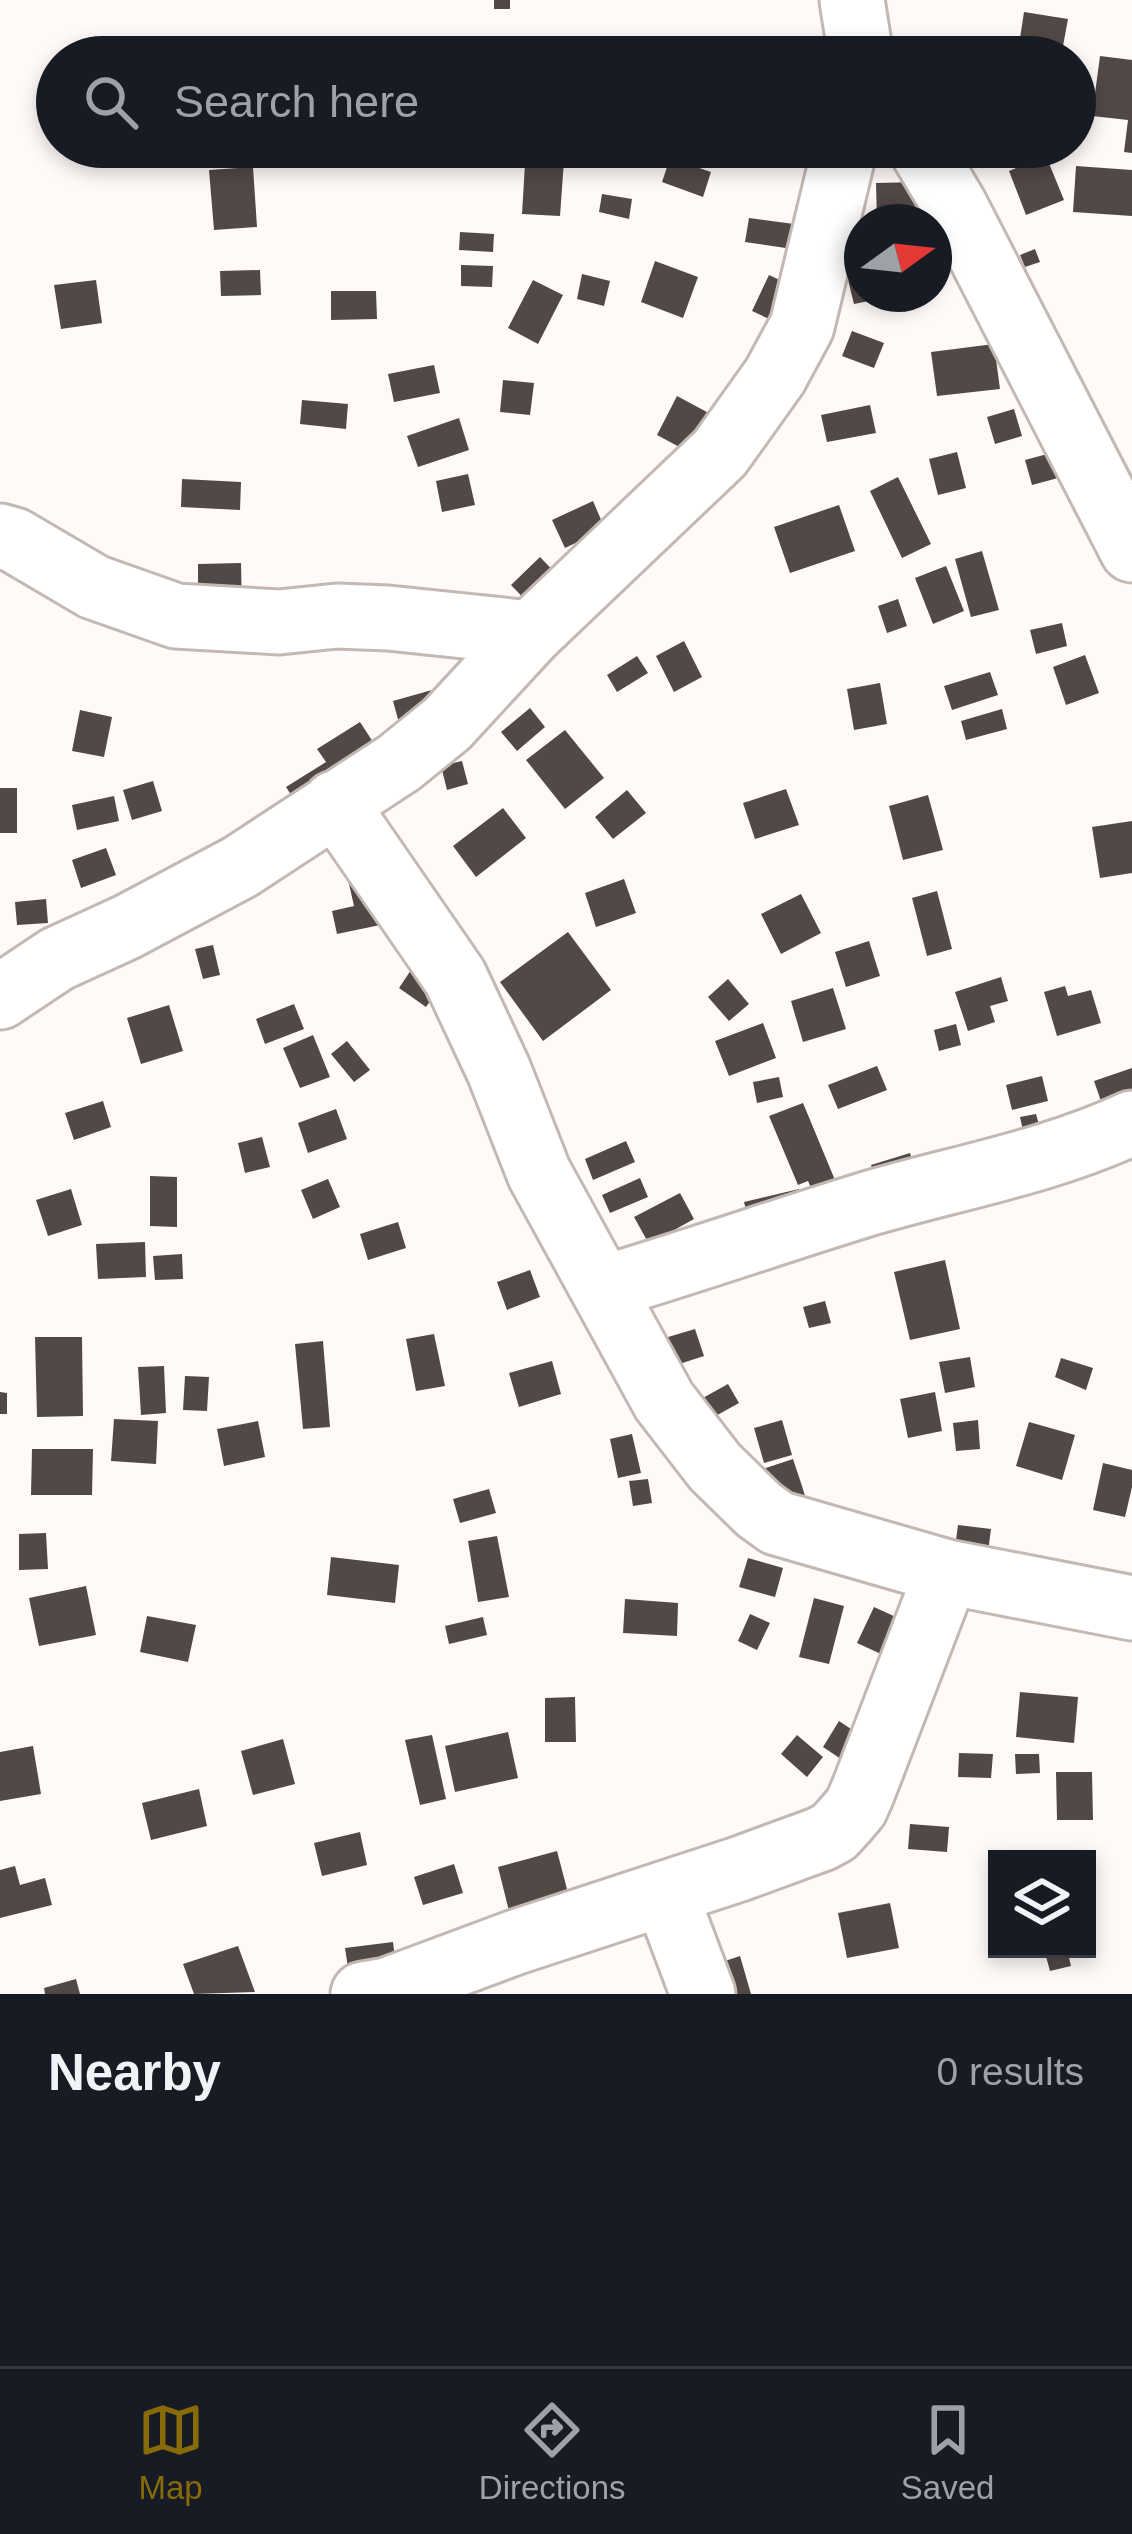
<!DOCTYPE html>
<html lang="en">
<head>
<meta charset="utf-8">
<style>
  :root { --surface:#171b24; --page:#242831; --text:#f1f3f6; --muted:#9ea1a6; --line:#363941; --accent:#876b08 }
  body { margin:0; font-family:Helvetica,sans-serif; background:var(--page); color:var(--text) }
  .controls { position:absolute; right:36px; bottom:36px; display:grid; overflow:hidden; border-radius:0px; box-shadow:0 6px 18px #0003 }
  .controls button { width:108px; height:108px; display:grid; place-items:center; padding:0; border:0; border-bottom:3px solid var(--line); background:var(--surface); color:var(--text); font:60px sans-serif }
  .compass { position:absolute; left:844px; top:204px; width:108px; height:108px; border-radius:50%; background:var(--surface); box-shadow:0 6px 18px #0003; rotate:75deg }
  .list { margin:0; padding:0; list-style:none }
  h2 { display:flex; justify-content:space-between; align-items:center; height:156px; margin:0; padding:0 48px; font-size:51px }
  h2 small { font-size:39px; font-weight:400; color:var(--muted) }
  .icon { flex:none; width:66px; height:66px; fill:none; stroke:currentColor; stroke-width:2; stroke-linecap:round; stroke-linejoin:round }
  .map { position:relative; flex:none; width:1132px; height:1994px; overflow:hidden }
  .search { position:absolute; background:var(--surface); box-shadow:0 6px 18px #0003; left:36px; right:36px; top:36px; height:132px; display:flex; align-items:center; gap:30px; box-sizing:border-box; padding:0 42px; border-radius:66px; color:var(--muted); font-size:45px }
  .sheet { height:372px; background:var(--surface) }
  nav { display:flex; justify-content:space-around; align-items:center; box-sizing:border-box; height:168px; border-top:3px solid var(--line); background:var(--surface); font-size:33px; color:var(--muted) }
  nav a { display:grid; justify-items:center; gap:6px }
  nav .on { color:var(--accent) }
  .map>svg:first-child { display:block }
  .building { fill:#524846 }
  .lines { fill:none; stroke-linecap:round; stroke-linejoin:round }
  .minor-casing { stroke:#c3b8b2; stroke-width:69 }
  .minor { stroke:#fff; stroke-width:63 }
</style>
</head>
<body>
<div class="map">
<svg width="1132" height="1994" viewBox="0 0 1132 1994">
  <rect width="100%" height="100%" fill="#fffaf7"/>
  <path class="building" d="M494,0H510V9H494Z
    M1024,12L1068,19L1063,46L1020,38Z
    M1100,56L1132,60V153L1124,152L1128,120L1092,116Z
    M526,147H565L560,216L522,214Z
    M1046,156L1064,200L1026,215L1009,171Z
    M670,158L711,172L703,197L662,182Z
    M1076,166L1132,170V216L1073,212Z
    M253,167L257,227L214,230L209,170Z
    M919,182L920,222H877L876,183Z
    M602,194L632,199L629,219L599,212Z
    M749,218L809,226L806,251L745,242Z
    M460,232L494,234L493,252L459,250Z
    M1035,249L1040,262L1025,267L1020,255Z
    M655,261L698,277L683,318L641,302Z
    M461,265L493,266L492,287L461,286Z
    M260,270L261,295L221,296L220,271Z
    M862,272V294L893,296L854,304L847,276Z
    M582,274L610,281L604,306L577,299Z
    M769,275L799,289L782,325L752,311Z
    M96,280L102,323L61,329L54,285Z
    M533,280L563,295L538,344L508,328Z
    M331,291H376L377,319L331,320Z
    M852,331L884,343L874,368L842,356Z
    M994,344L1000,389L937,396L931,352Z
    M434,365L440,393L394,402L388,374Z
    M503,380L534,383L530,415L500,412Z
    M677,396L718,418L698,457L657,435Z
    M302,400L348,404L346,429L300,424Z
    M870,405L876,433L827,442L821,415Z
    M1014,409L1022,436L995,444L987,417Z
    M459,418L469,450L418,467L407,436Z
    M957,452L966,488L938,495L929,459Z
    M1051,453L1058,478L1032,485L1025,460Z
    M468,474L475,505L442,512L436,481Z
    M898,477L931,544L902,558L870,491Z
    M182,479L241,482L240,510L181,507Z
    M593,501L605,529L565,548L552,520Z
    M839,505L855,551L790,573L774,527Z
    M982,551L999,610L971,617L955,559Z
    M540,557L565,583L536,611L511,585Z
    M241,563L242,612H198V564Z
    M946,566L964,611L933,624L915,578Z
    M898,599L907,626L887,633L878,606Z
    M1062,623L1067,646L1036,654L1030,630Z
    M684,641L702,677L674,692L656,656Z
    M1085,655L1099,693L1066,705L1053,667Z
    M637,656L648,673L617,692L607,675Z
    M990,672L998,695L952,710L944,686Z
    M880,683L887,724L854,730L847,689Z
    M432,690L442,723L402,734L393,701Z
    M530,708L545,727L517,751L501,732Z
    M1002,709L1007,729L966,740L961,721Z
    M80,710L112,717L104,757L72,751Z
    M360,722L386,762L295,801L286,787L326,762L317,749Z
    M565,730L604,778L565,809L526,760Z
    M462,761L468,784L447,790L441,766Z
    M153,781L162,811L132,820L123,790Z
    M0,788H17V833H0Z
    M786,789L799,825L755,839L743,803Z
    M627,790L646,813L613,839L595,817Z
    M928,795L943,850L903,860L889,806Z
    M114,796L119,821L77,830L72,805Z
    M503,808L526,838L476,877L453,846Z
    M1132,821V873L1100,878L1092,827Z
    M106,848L116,875L81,888L72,860Z
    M347,875L385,924L337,934L332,911L354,906Z
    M624,879L636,913L596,927L585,893Z
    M937,891L952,949L927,956L912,898Z
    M801,894L821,933L781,954L761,914Z
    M46,899L48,923L17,925L15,902Z
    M568,932L611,990L543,1041L500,982Z
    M869,941L880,976L846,987L835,952Z
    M213,945L220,975L203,979L195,949Z
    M419,958L447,977L426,1007L399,988Z
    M1001,977L1008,1001L990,1006L995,1022L968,1031L955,992Z
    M728,979L749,1004L729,1021L708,997Z
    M1065,986L1068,996L1091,990L1101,1023L1057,1036L1044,992Z
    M833,988L846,1029L803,1042L791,1001Z
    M294,1004L304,1029L265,1044L256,1019Z
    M169,1005L183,1051L141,1064L127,1018Z
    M763,1023L776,1058L729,1076L715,1041Z
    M956,1024L961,1045L939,1051L934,1030Z
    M313,1035L330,1077L300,1088L283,1048Z
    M347,1041L370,1070L354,1082L331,1054Z
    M877,1066L887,1090L838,1109L828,1085Z
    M1132,1068V1115L1109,1124L1094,1081Z
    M1042,1076L1048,1101L1012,1110L1006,1085Z
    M779,1077L783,1097L757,1103L753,1082Z
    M103,1101L111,1127L74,1140L65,1113Z
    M803,1103L842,1197L819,1206L808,1181L798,1185L769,1116Z
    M336,1109L347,1139L308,1153L298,1123Z
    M1036,1114L1041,1132L1024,1135L1020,1117Z
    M262,1137L270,1167L245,1173L238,1143Z
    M626,1141L635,1162L593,1180L585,1159Z
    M910,1153L920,1184L881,1196L871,1165Z
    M150,1176L177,1177V1227L150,1226Z
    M640,1178L648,1197L610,1213L602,1195Z
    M328,1179L340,1207L313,1219L301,1190Z
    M71,1189L82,1225L48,1236L36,1200Z
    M799,1189L806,1216L751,1229L744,1202Z
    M680,1193L694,1219L649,1244L634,1217Z
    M398,1222L406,1248L368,1260L360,1234Z
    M145,1242L146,1277L98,1279L96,1244Z
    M182,1254L183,1279L155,1280L153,1256Z
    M945,1260L960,1329L910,1340L894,1272Z
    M530,1270L540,1297L507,1310L497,1282Z
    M825,1301L831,1323L809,1328L803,1307Z
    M695,1329L704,1356L667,1368L658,1340Z
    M434,1334L445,1386L416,1391L406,1339Z
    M35,1337H82L83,1416L37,1417Z
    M323,1341L330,1427L303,1429L295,1344Z
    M970,1357L975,1387L945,1393L939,1362Z
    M1061,1358L1093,1368L1086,1390L1055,1377Z
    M552,1361L561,1394L519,1407L509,1373Z
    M164,1366L166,1413L141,1415L138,1367Z
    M185,1376L209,1377L207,1411L183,1410Z
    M728,1384L739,1403L712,1418L701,1399Z
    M0,1392L7,1393V1414H0Z
    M935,1392L942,1431L908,1438L900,1399Z
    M114,1419L158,1421L156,1464L111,1461Z
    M782,1420L792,1455L764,1463L754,1428Z
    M978,1420L980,1449L956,1451L953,1423Z
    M258,1421L265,1457L224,1466L217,1429Z
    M1029,1422L1075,1435L1062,1480L1016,1466Z
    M632,1434L641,1473L618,1478L610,1439Z
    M32,1449H93L92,1495H31Z
    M793,1459L802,1486L809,1509L757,1471Z
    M1103,1463L1132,1470V1487L1125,1517L1093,1510Z
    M648,1479L652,1503L633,1506L629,1481Z
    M489,1489L496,1513L460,1523L453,1499Z
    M958,1525L991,1529L986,1567L953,1563Z
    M46,1533L48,1569L19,1570V1534Z
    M497,1536L509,1597L478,1602L468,1541Z
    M331,1557L399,1565L395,1603L327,1595Z
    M748,1558L783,1568L775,1597L739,1587Z
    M86,1586L96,1635L39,1646L29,1598Z
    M814,1598L844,1606L829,1664L799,1657Z
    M625,1599L678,1603L677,1636L623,1633Z
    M874,1607L922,1629L905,1665L857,1643Z
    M750,1614L770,1623L757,1650L738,1641Z
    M147,1616L196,1625L188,1662L140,1652Z
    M483,1617L487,1635L449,1644L445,1626Z
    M1020,1692L1078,1697L1074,1743L1016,1737Z
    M575,1697L576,1742H545V1698Z
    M839,1721L860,1735L844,1761L823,1747Z
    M508,1732L518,1778L455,1792L445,1746Z
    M432,1735L446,1799L420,1805L405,1740Z
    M797,1735L823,1757L807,1777L781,1754Z
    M283,1739L295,1784L253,1795L241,1751Z
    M33,1746L41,1794L0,1801V1752Z
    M959,1753L993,1754L991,1778L958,1777Z
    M1015,1754H1039L1040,1773L1016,1774Z
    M1056,1772H1092L1093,1820H1057Z
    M199,1789L207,1826L151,1840L142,1803Z
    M910,1824L949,1827L947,1852L908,1849Z
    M360,1832L367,1865L322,1876L314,1843Z
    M557,1851L573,1912L513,1927L498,1867Z
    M454,1864L463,1893L423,1905L414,1877Z
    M15,1866L20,1885L45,1878L52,1905L0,1918V1870Z
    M890,1903L899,1948L847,1958L838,1913Z
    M393,1942L397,1975L350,1981L345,1948Z
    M238,1946L255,1992L194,1994L183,1964Z
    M1044,1949H1067L1071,1966L1050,1971Z
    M740,1956L751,1994H728L719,1963Z
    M76,1979L80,1994H45L44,1988Z"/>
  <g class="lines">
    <defs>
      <path id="minor" d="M852,0L861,57
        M920,147L955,206L1132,550
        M0,536L14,540L94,587L176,616L279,622L337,616L388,618L531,633
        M335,803L455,977L499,1071L539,1173L664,1401L715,1467L759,1510L777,1523L947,1572
        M0,997L57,959L127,927L240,867L399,763L447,724L531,633L720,453L775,376L802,326L845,147
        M603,1288C691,1262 779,1231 867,1204C955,1178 1049,1162 1132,1123
        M665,1893L703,1994
        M363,1994L387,1990L516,1942L739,1869L821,1839L834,1832L845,1820L856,1807L863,1791L947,1572L1132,1608"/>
    </defs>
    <use href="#minor" class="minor-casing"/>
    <use href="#minor" class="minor"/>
  </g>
</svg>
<div class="controls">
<button><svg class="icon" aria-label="layers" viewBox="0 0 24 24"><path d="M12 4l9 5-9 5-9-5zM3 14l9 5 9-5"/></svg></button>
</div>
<svg class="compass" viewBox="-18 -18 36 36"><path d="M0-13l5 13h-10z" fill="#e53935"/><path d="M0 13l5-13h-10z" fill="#9ea1a6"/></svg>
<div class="search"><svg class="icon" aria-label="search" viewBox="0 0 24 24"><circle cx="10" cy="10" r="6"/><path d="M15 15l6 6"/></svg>Search here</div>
</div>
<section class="sheet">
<h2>Nearby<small>0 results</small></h2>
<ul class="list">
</ul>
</section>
<nav>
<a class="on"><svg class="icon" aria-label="map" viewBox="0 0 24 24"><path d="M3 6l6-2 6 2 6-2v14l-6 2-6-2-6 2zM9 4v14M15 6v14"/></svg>Map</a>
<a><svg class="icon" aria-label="directions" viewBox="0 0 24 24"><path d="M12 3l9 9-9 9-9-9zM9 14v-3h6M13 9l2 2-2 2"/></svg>Directions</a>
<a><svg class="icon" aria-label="saved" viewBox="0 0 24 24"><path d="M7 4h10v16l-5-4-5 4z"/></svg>Saved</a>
</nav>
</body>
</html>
